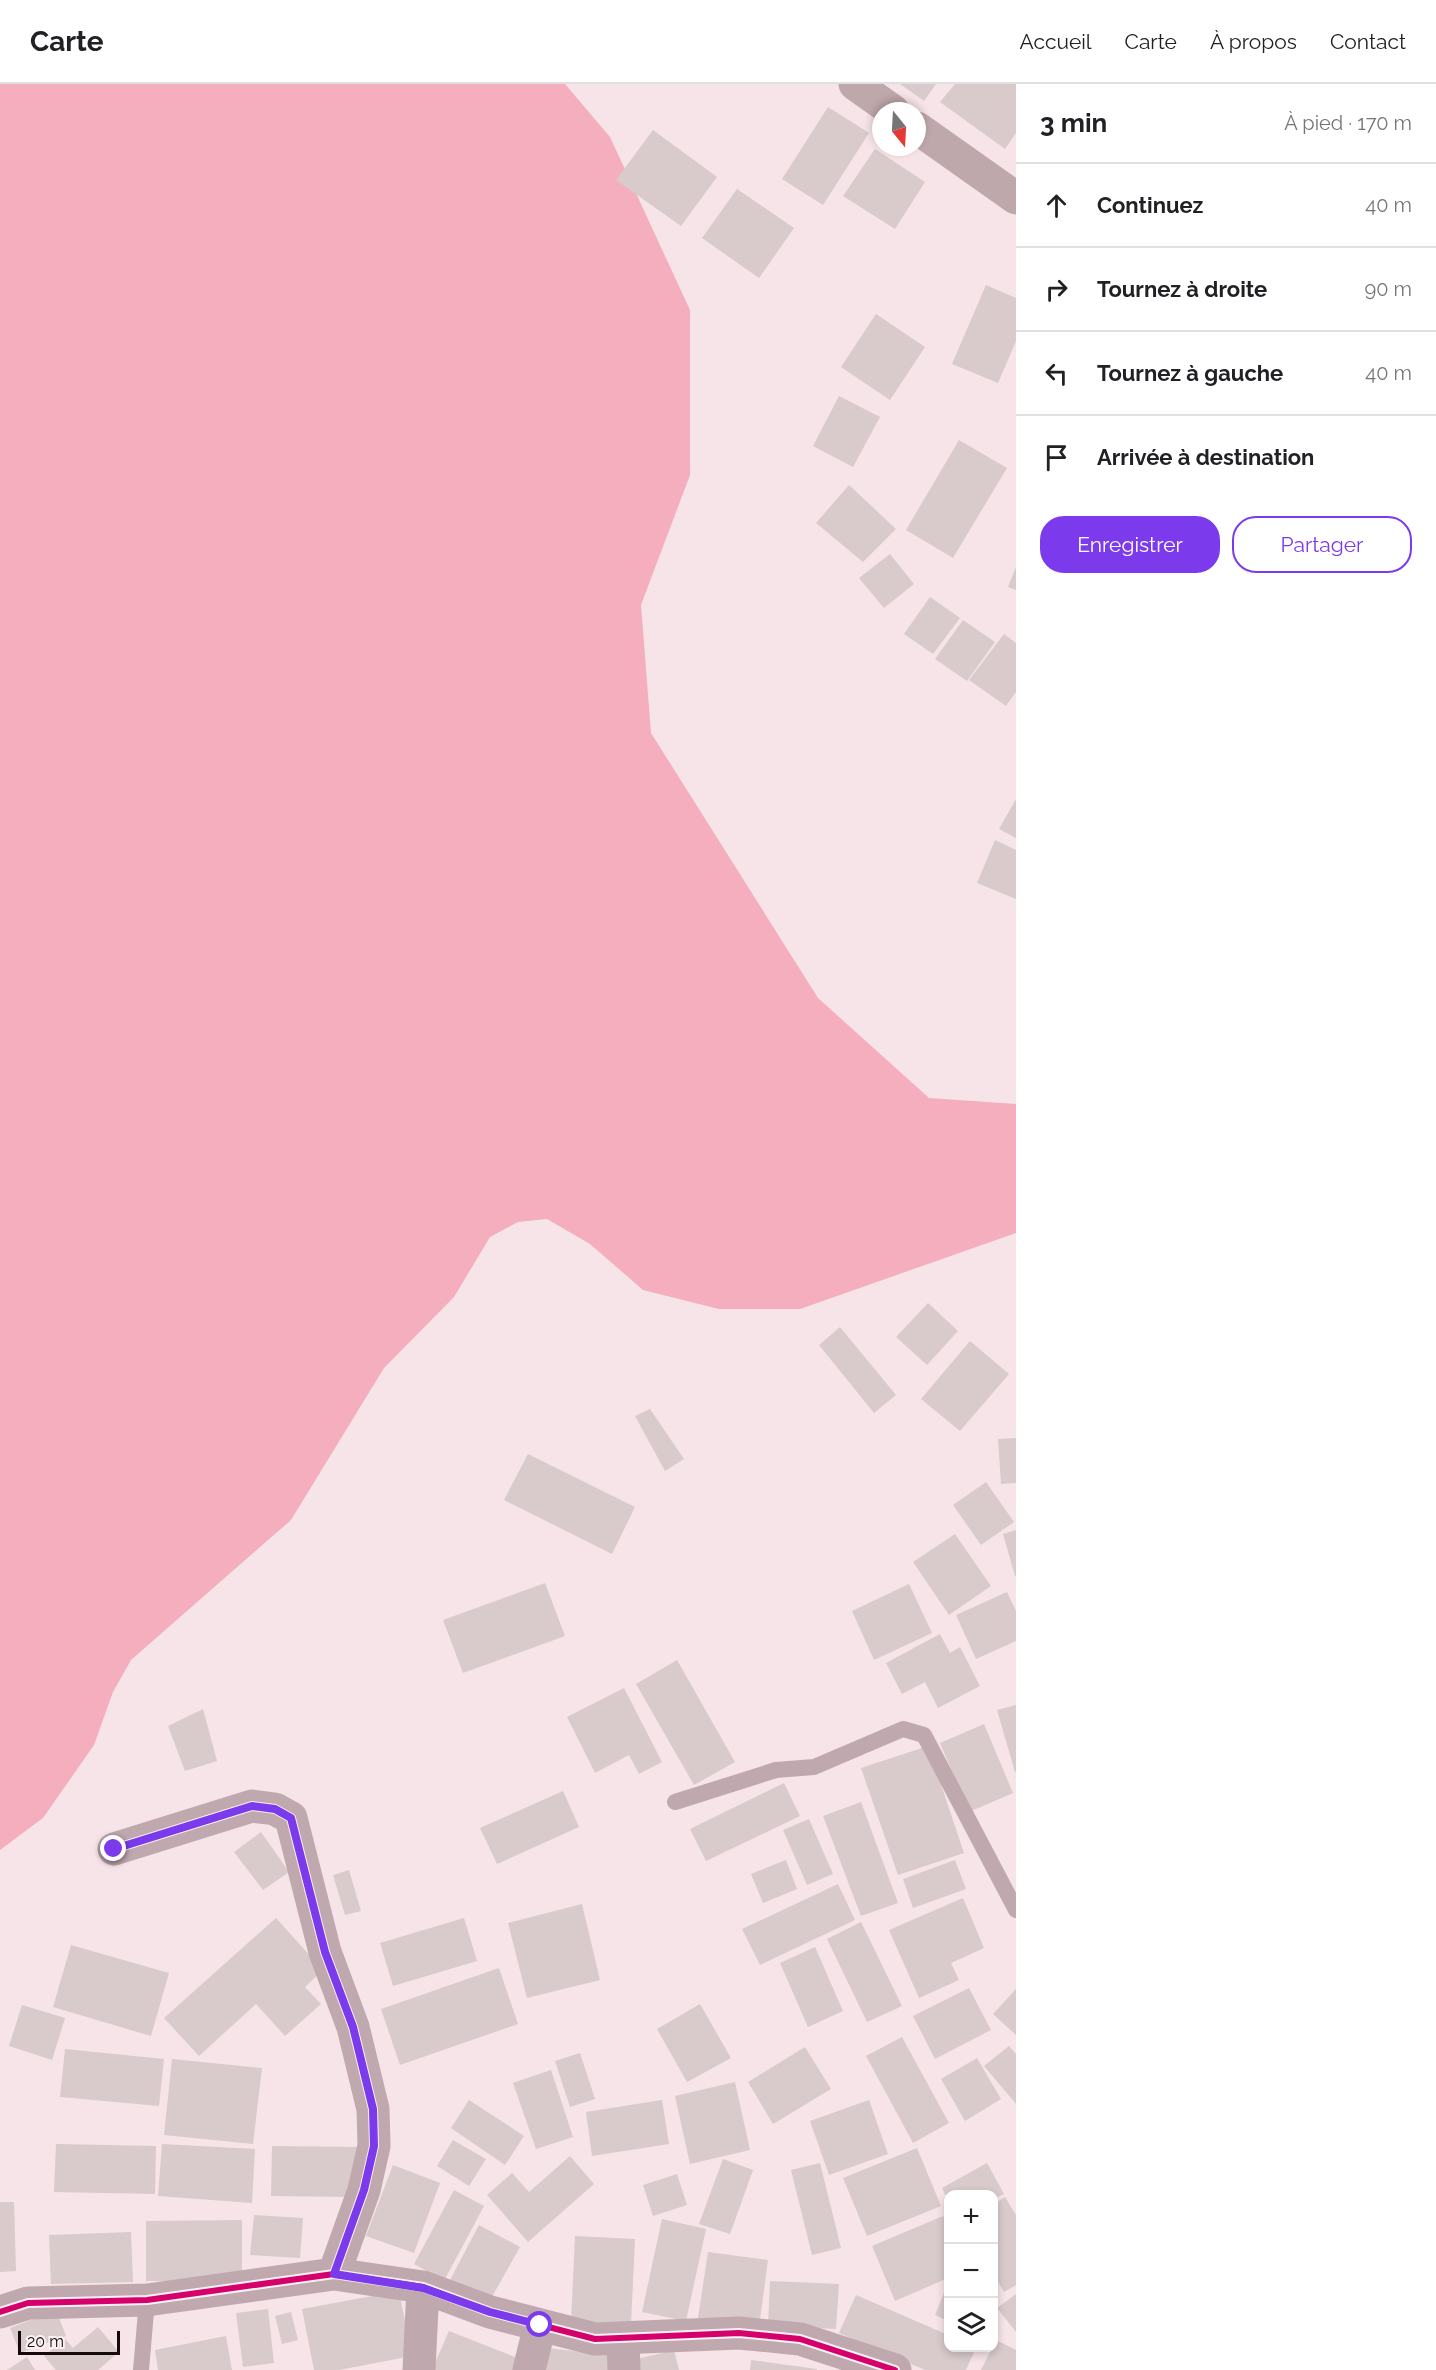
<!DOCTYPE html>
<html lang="fr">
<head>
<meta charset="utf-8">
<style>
  :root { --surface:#fff; --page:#f2f2f2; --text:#202124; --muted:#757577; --line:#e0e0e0; --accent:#7c3aed }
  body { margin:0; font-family:Raleway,sans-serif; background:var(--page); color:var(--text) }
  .controls { position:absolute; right:18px; bottom:18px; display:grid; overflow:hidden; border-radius:12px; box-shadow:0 3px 9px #0003 }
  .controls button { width:54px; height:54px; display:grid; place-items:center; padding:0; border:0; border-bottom:2px solid var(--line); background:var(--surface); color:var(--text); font:30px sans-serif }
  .compass { position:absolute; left:872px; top:18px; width:54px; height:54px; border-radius:50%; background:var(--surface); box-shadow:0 3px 9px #0003; rotate:162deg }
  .scale { position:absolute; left:18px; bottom:15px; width:102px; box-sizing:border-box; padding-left:6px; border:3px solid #15090b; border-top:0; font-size:16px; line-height:21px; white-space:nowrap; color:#15090b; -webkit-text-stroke:4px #faf1f3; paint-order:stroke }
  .stop { position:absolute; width:18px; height:18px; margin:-14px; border:4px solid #7c3aed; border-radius:50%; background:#fff }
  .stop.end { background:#7c3aed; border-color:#fff; box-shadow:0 2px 6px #0008 }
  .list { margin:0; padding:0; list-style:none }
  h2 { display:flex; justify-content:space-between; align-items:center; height:78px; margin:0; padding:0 24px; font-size:26px }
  h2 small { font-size:20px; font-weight:400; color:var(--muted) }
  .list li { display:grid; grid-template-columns:39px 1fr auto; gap:18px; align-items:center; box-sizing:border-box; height:84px; padding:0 24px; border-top:2px solid var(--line) }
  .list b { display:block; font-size:22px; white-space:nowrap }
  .list em { font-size:20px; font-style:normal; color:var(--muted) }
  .actions { display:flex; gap:12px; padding:18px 24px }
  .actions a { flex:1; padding:14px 0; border:2px solid var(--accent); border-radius:24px; text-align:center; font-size:21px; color:var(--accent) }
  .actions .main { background:var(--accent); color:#fff }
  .icon { flex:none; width:33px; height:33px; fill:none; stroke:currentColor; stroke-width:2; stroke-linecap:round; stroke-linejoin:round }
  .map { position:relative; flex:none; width:1016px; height:2286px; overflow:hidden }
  header { display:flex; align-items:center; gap:36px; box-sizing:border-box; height:84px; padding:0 30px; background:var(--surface); border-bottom:2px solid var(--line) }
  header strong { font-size:28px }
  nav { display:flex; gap:33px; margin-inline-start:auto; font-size:21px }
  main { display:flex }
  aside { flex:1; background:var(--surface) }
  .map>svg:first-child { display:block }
  .water { fill:#f4aebd }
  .building { fill:#d9cacc }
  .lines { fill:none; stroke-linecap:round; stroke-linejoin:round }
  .service { stroke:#bfa9ae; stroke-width:16 }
  .minor { stroke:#bfa9ae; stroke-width:33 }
  .secondary { stroke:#bfa8ac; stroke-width:33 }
  .cycleway-casing { stroke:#faf1f3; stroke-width:10 }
  .cycleway { stroke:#d6006c; stroke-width:6 }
  .route { stroke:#7c3aed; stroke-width:8 }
</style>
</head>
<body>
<header>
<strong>Carte</strong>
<nav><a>Accueil</a><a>Carte</a><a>À propos</a><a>Contact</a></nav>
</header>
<main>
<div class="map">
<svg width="1016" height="2286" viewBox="0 0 1016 2286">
  <rect width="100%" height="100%" fill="#f6e4e8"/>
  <path class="water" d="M0,0H565L610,53L690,226V391L641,521L651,649L818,914L929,1014L1016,1020V1149L800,1225H719L643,1206L590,1160L547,1135L518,1138L490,1153L454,1213L384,1284L291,1436L131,1576L113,1608L94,1661L43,1734L0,1766Z"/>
  <path class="building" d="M900,0H936L924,17Z
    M955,0H1016V49L1005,65L940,18Z
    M828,23L869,49L823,121L782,95Z
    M653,46L717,93L681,142L616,96Z
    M875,65L925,98L895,145L843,112Z
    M737,105L794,144L759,194L702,154Z
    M986,201L1016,214V257L998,299L952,280Z
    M876,230L925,263L890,316L841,283Z
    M839,312L880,333L853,383L813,362Z
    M959,356L1007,384L953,474L906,446Z
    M849,401L896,445L863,478L816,439Z
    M890,470L914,500L884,524L859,494Z
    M1016,483V506L1008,503Z
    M930,513L960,534L933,570L904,550Z
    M963,536L995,558L967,597L935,575Z
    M1004,550L1016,559V608L1006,622L969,596Z
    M1016,715V754L999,745Z
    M995,756L1016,766V815L977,799Z
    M928,1219L958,1247L927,1281L896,1253Z
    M840,1243L896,1311L874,1329L819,1261Z
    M970,1257L1009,1290L960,1347L921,1315Z
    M650,1325L684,1375L665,1387L635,1332Z
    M1016,1354V1399L1001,1400L998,1355Z
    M528,1370L635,1423L612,1470L504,1416Z
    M986,1398L1014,1438L981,1461L953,1421Z
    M1016,1446V1492H1015L1003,1450Z
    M955,1450L991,1502L949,1531L913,1478Z
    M545,1499L565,1552L463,1589L443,1536Z
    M909,1500L932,1549L874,1576L852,1527Z
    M1007,1508L1016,1527V1557L976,1575L956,1531Z
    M940,1550L950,1569L960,1563L980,1602L938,1624L925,1598L902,1610L886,1579Z
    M677,1576L735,1678L694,1701L636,1600Z
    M624,1604L662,1678L639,1690L629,1671L595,1689L567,1633Z
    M1016,1621V1688H1015L997,1626Z
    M203,1625L217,1677L185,1687L168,1642Z
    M984,1640L1013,1709L969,1728L940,1659Z
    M928,1662L964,1769L898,1791L861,1684Z
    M784,1699L800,1732L706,1777L690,1745Z
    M563,1707L579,1743L497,1780L480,1744Z
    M861,1718L898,1819L861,1832L823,1732Z
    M809,1735L833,1790L807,1801L783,1746Z
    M261,1748L289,1788L263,1806L234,1768Z
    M786,1776L797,1805L763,1819L751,1790Z
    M955,1776L966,1805L913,1824L903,1795Z
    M349,1786L361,1827L345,1831L333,1791Z
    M838,1800L855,1836L760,1881L742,1845Z
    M963,1814L984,1864L951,1879L959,1896L919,1914L889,1846Z
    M582,1820L600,1896L527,1914L508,1839Z
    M276,1834L323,1886L305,1903L321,1920L285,1952L256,1920L199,1972L164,1934Z
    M464,1834L477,1877L393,1902L380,1859Z
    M861,1838L902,1922L867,1938L827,1855Z
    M71,1861L169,1889L151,1952L53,1923Z
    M815,1863L843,1927L808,1943L780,1879Z
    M499,1884L518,1940L400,1981L381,1925Z
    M969,1904L991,1946L935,1975L913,1932Z
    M1016,1905V1951L993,1930Z
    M700,1920L731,1974L687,1998L657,1945Z
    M22,1921L65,1934L52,1976L9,1962Z
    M902,1953L949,2039L913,2059L866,1972Z
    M1009,1962L1016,1970V2020L984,1982Z
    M805,1963L831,2005L773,2040L748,1998Z
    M65,1965L164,1975L159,2022L60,2013Z
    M580,1969L595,2015L570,2023L555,1977Z
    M977,1974L1001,2015L965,2037L941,1995Z
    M172,1975L262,1984L253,2060L164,2051Z
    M551,1986L573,2053L536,2065L513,1999Z
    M735,1998L750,2066L690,2080L675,2012Z
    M469,2016L524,2052L505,2081L451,2044Z
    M662,2016L669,2060L592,2072L586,2028Z
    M869,2016L888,2070L829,2091L810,2037Z
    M453,2056L486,2075L469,2102L437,2082Z
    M56,2060L156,2062L155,2110L54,2108Z
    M162,2060L255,2065L252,2119L158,2112Z
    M272,2062L359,2063L358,2113L271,2112Z
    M917,2064L941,2122L867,2152L843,2094Z
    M570,2072L594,2100L528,2158L487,2111L512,2089L529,2108Z
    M723,2075L753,2086L730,2150L699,2140Z
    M820,2079L841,2164L812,2171L791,2086Z
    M987,2079L1004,2110L994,2115V2110H948V2116L942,2104Z
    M393,2081L440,2099L414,2169L366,2152Z
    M677,2090L687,2121L653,2132L643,2101Z
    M454,2106L484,2122L444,2197L414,2180Z
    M1005,2113L1016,2131V2201L1004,2208L994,2191V2120Z
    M0,2118H14L16,2187L0,2188Z
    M254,2131L303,2134L300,2174L250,2171Z
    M943,2132L948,2144V2194L895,2217L872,2162Z
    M662,2135L706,2145L686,2237L642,2228Z
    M242,2136V2197H146V2137Z
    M479,2141L520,2163L489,2218L450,2196Z
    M131,2148L133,2198L51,2200L49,2151Z
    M575,2152L635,2155L631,2240L571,2238Z
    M708,2168L768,2176L759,2243L698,2234Z
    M770,2197L839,2200L836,2245L768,2242Z
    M946,2204L948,2205V2237L935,2231Z
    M399,2207L412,2272L339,2286H314L302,2225Z
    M1016,2210V2248L997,2224Z
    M856,2211L948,2251V2264H976L966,2286H925L839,2249Z
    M268,2225L274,2279L243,2283L236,2229Z
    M56,2226L66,2252L20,2269L10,2244Z
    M291,2228L298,2256L282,2260L275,2232Z
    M98,2243L119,2268L98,2286H56L44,2272L65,2255L73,2264Z
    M449,2247L520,2275L515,2286H432Z
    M226,2252L232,2286H158L155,2266Z
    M996,2256L1016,2266V2286H981Z
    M547,2264L619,2272L618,2286H544Z
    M674,2266L679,2286H636L633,2276Z
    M27,2273L35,2286H7Z
    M751,2276L817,2285V2286H750Z"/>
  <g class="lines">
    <path class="service" d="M675,1718L776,1686L814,1683L903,1645L924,1651L1016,1826
      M141,2286L147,2216"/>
    <path class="minor" d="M114,1765L252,1722L275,1725L291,1734L325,1868L353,1943L373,2025L374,2062L364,2106L334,2190
      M0,2228L28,2219L147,2216L334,2190L423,2203L490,2228L595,2255L739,2249L800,2255L895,2286
      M623,2254L624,2286
      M419,2286L423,2203
      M529,2286L540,2241"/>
    <path class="secondary" d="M855,0L893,27
      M917,44L1016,114"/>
    <defs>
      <path id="cycleway" d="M114,1765L252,1722L275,1725L291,1734L325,1868L353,1943L373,2025L374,2062L364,2106L334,2190
        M0,2228L28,2219L147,2216L334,2190L423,2203L490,2228L595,2255L739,2249L800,2255L895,2286"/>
    </defs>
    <use href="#cycleway" class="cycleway-casing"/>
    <use href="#cycleway" class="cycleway"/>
  </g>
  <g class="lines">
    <path class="route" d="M114,1765L252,1722L275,1725L291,1734L325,1868L353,1943L373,2025L374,2062L364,2106L334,2190L423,2204L490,2228L540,2241"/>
  </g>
</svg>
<div class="controls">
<button>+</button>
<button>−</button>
<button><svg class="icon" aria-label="layers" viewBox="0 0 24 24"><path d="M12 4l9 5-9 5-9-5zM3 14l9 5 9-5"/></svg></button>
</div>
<svg class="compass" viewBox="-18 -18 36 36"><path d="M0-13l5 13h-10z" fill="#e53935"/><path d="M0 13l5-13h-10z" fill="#757577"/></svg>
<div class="scale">20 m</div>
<div class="stop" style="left:540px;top:2241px"></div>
<div class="stop end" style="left:114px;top:1765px"></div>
</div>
<aside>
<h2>3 min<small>À pied · 170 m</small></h2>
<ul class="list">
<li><svg class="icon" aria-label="ahead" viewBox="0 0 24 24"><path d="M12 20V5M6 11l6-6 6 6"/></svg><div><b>Continuez</b></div><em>40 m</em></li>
<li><svg class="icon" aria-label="right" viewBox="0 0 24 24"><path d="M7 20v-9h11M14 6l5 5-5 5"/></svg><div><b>Tournez à droite</b></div><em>90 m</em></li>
<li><svg class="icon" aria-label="left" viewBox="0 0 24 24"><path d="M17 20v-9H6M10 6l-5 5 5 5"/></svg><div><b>Tournez à gauche</b></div><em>40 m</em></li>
<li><svg class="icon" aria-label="arrive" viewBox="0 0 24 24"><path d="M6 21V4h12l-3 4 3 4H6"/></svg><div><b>Arrivée à destination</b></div></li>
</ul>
<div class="actions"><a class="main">Enregistrer</a><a>Partager</a></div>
</aside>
</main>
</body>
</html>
